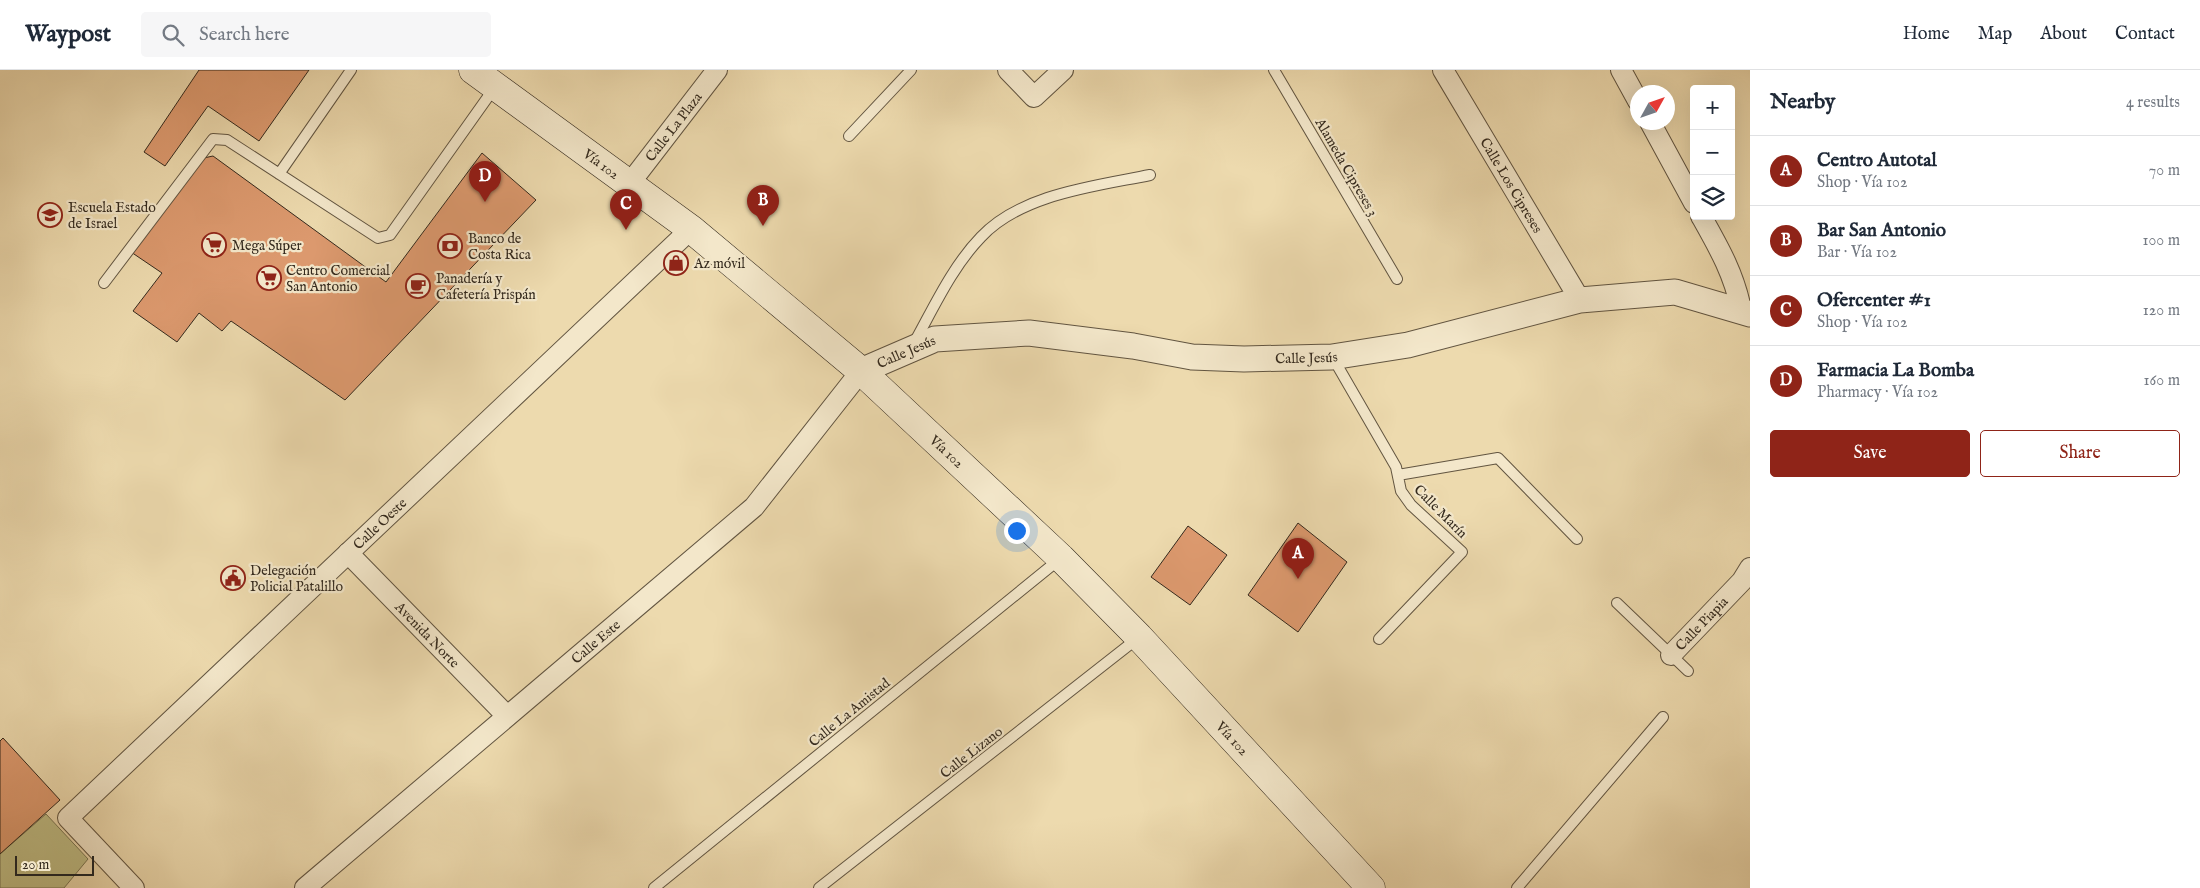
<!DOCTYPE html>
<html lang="en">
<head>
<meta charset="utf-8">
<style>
  :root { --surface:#fff; --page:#f6f6f7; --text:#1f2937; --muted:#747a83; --line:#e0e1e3; --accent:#8f2418 }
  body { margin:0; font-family:"IM FELL English",serif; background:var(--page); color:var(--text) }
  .controls { position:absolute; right:15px; top:15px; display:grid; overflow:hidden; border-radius:5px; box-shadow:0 5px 20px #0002 }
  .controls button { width:45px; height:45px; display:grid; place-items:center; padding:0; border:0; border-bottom:1px solid var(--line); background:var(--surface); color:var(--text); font:25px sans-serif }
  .compass { position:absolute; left:1630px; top:15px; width:45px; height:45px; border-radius:50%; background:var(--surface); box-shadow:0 5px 20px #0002; rotate:50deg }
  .scale { position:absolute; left:15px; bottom:12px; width:79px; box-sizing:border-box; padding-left:5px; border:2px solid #33291d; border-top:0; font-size:14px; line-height:18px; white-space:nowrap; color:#33291d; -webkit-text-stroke:4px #f3e7ca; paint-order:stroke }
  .you { position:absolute; left:1016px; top:460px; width:18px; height:18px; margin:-12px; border:4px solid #fff; border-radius:50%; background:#1a73e8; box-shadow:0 0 0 8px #1a73e833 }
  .badge { display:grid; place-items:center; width:32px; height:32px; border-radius:50%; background:var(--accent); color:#fff; font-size:16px; font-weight:700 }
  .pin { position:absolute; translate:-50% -41px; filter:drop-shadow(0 1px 2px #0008) }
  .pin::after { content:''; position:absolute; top:26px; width:18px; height:15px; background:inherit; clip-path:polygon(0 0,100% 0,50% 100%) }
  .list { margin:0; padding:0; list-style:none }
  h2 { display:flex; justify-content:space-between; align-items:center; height:65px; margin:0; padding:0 20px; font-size:21px }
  h2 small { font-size:16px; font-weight:400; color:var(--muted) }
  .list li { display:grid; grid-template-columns:32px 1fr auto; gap:15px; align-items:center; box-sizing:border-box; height:70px; padding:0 20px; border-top:1px solid var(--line) }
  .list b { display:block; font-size:19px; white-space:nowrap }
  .list p { margin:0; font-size:16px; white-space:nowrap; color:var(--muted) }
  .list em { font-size:16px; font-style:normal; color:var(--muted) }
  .actions { display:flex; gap:10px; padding:15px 20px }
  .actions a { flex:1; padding:11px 0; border:1px solid var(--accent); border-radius:5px; text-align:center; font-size:18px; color:var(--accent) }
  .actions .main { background:var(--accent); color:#fff }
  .icon { flex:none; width:28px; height:28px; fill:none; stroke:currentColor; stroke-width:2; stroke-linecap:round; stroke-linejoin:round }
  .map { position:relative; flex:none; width:1750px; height:818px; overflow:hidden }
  header { display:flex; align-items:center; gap:30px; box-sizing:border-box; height:70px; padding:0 25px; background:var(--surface); border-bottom:1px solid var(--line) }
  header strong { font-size:24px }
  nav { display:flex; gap:28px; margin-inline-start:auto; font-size:18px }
  .search { width:350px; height:45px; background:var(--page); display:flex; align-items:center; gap:12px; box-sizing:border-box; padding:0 18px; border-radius:5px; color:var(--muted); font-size:19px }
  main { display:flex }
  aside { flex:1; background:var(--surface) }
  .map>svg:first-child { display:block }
  .green { fill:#bfbd85; stroke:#797351 }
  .building { fill:#dc996e; stroke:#33291d }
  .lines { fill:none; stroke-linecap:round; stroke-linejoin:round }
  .service-casing { stroke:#625541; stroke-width:12 }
  .minor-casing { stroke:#625541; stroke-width:22 }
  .tertiary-casing { stroke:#625541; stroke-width:27 }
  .secondary-casing { stroke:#33291d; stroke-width:29 }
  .service { stroke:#f3e7ca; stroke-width:10 }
  .minor { stroke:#f3e7ca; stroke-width:20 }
  .tertiary { stroke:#f3e7ca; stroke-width:25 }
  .secondary { stroke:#f3e7ca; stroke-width:28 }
  .labels { text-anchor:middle; stroke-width:4.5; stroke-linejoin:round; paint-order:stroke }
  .street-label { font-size:14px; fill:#33291d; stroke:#f3e7ca }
  .poi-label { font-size:14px; fill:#33291d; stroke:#f3e7ca; text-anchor:start }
</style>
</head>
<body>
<header>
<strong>Waypost</strong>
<div class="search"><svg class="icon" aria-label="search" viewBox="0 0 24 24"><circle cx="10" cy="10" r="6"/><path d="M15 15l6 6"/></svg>Search here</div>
<nav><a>Home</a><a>Map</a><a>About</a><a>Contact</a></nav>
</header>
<main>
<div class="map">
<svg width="1750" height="818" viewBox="0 0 1750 818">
  <rect width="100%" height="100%" fill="#eddaae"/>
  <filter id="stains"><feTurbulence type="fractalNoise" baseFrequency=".004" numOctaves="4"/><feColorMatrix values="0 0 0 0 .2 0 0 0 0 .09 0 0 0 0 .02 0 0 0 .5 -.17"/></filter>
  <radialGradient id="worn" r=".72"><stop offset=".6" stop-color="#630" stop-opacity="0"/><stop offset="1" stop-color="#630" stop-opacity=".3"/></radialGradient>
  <path class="green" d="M46,744L88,789L64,818H0V784Z"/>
  <path class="building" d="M199,0H309L259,71L208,36L165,96L144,82Z
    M482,83L536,130L345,330L231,251L222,261L199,243L177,272L133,241L162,203L131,182L199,89L213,86L386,212Z
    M1298,453L1347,492L1298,562L1248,525Z
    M1188,456L1227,485L1190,535L1151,507Z
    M3,668L60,730L0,784V671Z"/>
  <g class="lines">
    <defs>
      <path id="service" d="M1274,0L1397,209
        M849,66L911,0
        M279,104L351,0
        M104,213L213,69L227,70L378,168L390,165L495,17
        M914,273C934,237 952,197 981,167C1021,124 1096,116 1150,105
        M1333,288L1396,397L1401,421L1411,435L1462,482L1379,569
        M1398,405L1498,388L1577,469
        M1617,533L1688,601
        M654,818L1061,488
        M819,818L1138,568
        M1517,818L1663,647"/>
      <g id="minor">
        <path d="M1008,0L1034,27L1063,0"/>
        <path id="s1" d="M1443,0L1580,230"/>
        <path d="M1621,0L1638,31"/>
        <path d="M1650,52L1694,133"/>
        <path id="s2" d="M630,113L717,0"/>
        <path d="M1701,146C1719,178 1734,204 1741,239"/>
        <path id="s3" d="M348,483L507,646"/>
        <path id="s4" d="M1671,585L1742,511L1750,498"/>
        <path id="s5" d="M134,818L68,748L691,159"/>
        <path id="s6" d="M305,818L754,437L861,301"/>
      </g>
      <g id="tertiary">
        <path id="s7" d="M861,301L935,269L1029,263L1133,276L1192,287L1244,289L1332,287L1408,275L1580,230L1675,222L1750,244"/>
      </g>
      <g id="secondary">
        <path id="s8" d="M473,0L691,159L861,301L1061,488L1139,567L1371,818"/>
      </g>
    </defs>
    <use href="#service" class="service-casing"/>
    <use href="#minor" class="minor-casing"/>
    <use href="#tertiary" class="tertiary-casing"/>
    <use href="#secondary" class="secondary-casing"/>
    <use href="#service" class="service"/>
    <use href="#minor" class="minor"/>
    <use href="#tertiary" class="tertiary"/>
    <use href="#secondary" class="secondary"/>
  </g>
  <defs>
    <symbol id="school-ring" viewBox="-11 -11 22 22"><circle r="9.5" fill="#f3e7ca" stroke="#8f2418" stroke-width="1.5"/><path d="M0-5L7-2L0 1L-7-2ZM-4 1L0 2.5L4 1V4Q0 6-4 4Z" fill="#8f2418"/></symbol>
    <symbol id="supermarket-ring" viewBox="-11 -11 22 22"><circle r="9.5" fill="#f3e7ca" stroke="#8f2418" stroke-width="1.5"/><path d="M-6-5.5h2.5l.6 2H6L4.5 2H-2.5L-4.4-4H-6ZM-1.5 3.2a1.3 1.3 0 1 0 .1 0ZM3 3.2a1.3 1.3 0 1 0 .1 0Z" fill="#8f2418"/></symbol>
    <symbol id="bank-ring" viewBox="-11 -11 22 22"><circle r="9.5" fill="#f3e7ca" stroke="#8f2418" stroke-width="1.5"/><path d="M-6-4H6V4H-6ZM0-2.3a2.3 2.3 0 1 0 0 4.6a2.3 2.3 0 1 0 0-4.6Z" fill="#8f2418"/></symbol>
    <symbol id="shop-ring" viewBox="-11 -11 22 22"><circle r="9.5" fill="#f3e7ca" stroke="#8f2418" stroke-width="1.5"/><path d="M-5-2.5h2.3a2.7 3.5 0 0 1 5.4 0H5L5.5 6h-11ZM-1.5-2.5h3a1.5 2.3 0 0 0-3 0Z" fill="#8f2418"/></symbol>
    <symbol id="cafe-ring" viewBox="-11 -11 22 22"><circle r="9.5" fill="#f3e7ca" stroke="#8f2418" stroke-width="1.5"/><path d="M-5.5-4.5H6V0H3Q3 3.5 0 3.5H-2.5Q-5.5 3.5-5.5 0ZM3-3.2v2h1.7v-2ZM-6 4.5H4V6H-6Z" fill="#8f2418"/></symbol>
    <symbol id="civic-ring" viewBox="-11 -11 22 22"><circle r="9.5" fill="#f3e7ca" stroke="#8f2418" stroke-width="1.5"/><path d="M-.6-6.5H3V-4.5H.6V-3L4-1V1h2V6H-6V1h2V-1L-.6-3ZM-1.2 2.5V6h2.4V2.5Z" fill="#8f2418"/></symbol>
  </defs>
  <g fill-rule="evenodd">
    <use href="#school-ring" x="36" y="131" width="28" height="28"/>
    <use href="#supermarket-ring" x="200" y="161" width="28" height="28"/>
    <use href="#bank-ring" x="436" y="162" width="28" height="28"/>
    <use href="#shop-ring" x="662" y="179" width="28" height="28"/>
    <use href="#supermarket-ring" x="255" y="194" width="28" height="28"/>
    <use href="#cafe-ring" x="404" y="202" width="28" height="28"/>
    <use href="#civic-ring" x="219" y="494" width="28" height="28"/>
  </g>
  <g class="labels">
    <g class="street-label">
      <text dy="5" stroke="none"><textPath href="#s2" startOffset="71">Calle La Plaza</textPath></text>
      <text dy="5" stroke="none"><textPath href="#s8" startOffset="159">Vía 102</textPath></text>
      <text transform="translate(1347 97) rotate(60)" y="5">Alameda Cipreses 3</text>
      <text dy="5" stroke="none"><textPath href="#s1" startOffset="134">Calle Los Cipreses</textPath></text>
      <text dy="5" stroke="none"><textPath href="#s7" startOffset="49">Calle Jesús</textPath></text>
      <text dy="5" stroke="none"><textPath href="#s7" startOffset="454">Calle Jesús</textPath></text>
      <text dy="5" stroke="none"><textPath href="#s8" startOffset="609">Vía 102</textPath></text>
      <text transform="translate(1441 441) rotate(45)" y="5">Calle Marín</text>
      <text dy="5" stroke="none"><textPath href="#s5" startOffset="525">Calle Oeste</textPath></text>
      <text dy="5" stroke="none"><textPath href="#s4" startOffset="44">Calle Piapia</textPath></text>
      <text dy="5" stroke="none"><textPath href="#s3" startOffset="114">Avenida Norte</textPath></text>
      <text dy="5" stroke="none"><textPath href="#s6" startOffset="381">Calle Este</textPath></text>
      <text transform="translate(849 642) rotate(-39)" y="5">Calle La Amistad</text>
      <text dy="5" stroke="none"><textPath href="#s8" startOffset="1014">Vía 102</textPath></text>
      <text transform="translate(971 682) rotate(-38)" y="5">Calle Lizano</text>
    </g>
    <g class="poi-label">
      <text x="68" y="142">Escuela Estado<tspan x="68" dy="16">de Israel</tspan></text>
      <text x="468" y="173">Banco de<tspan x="468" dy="16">Costa Rica</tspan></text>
      <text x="232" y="180">Mega Súper</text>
      <text x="694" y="198">Az móvil</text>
      <text x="286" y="205">Centro Comercial<tspan x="286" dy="16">San Antonio</tspan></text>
      <text x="436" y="213">Panadería y<tspan x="436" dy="16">Cafetería Prispán</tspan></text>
      <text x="250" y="505">Delegación<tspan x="250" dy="16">Policial Patalillo</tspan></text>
    </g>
  </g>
  <rect width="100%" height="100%" filter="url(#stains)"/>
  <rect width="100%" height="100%" fill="url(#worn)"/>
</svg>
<div class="controls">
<button>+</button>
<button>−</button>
<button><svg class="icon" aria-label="layers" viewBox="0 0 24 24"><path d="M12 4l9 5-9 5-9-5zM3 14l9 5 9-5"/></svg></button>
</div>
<svg class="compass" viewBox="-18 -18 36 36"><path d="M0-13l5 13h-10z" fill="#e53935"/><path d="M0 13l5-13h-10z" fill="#747a83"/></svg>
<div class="scale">20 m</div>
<div class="you"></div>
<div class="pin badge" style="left:1298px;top:509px">A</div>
<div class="pin badge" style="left:763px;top:156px">B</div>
<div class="pin badge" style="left:626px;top:160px">C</div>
<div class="pin badge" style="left:485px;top:132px">D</div>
</div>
<aside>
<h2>Nearby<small>4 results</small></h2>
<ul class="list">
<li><span class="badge">A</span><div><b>Centro Autotal</b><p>Shop · Vía 102</p></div><em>70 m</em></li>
<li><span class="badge">B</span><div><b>Bar San Antonio</b><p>Bar · Vía 102</p></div><em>100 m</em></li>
<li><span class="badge">C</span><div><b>Ofercenter #1</b><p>Shop · Vía 102</p></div><em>120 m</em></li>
<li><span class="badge">D</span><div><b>Farmacia La Bomba</b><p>Pharmacy · Vía 102</p></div><em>160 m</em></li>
</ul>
<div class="actions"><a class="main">Save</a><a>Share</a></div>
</aside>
</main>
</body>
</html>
